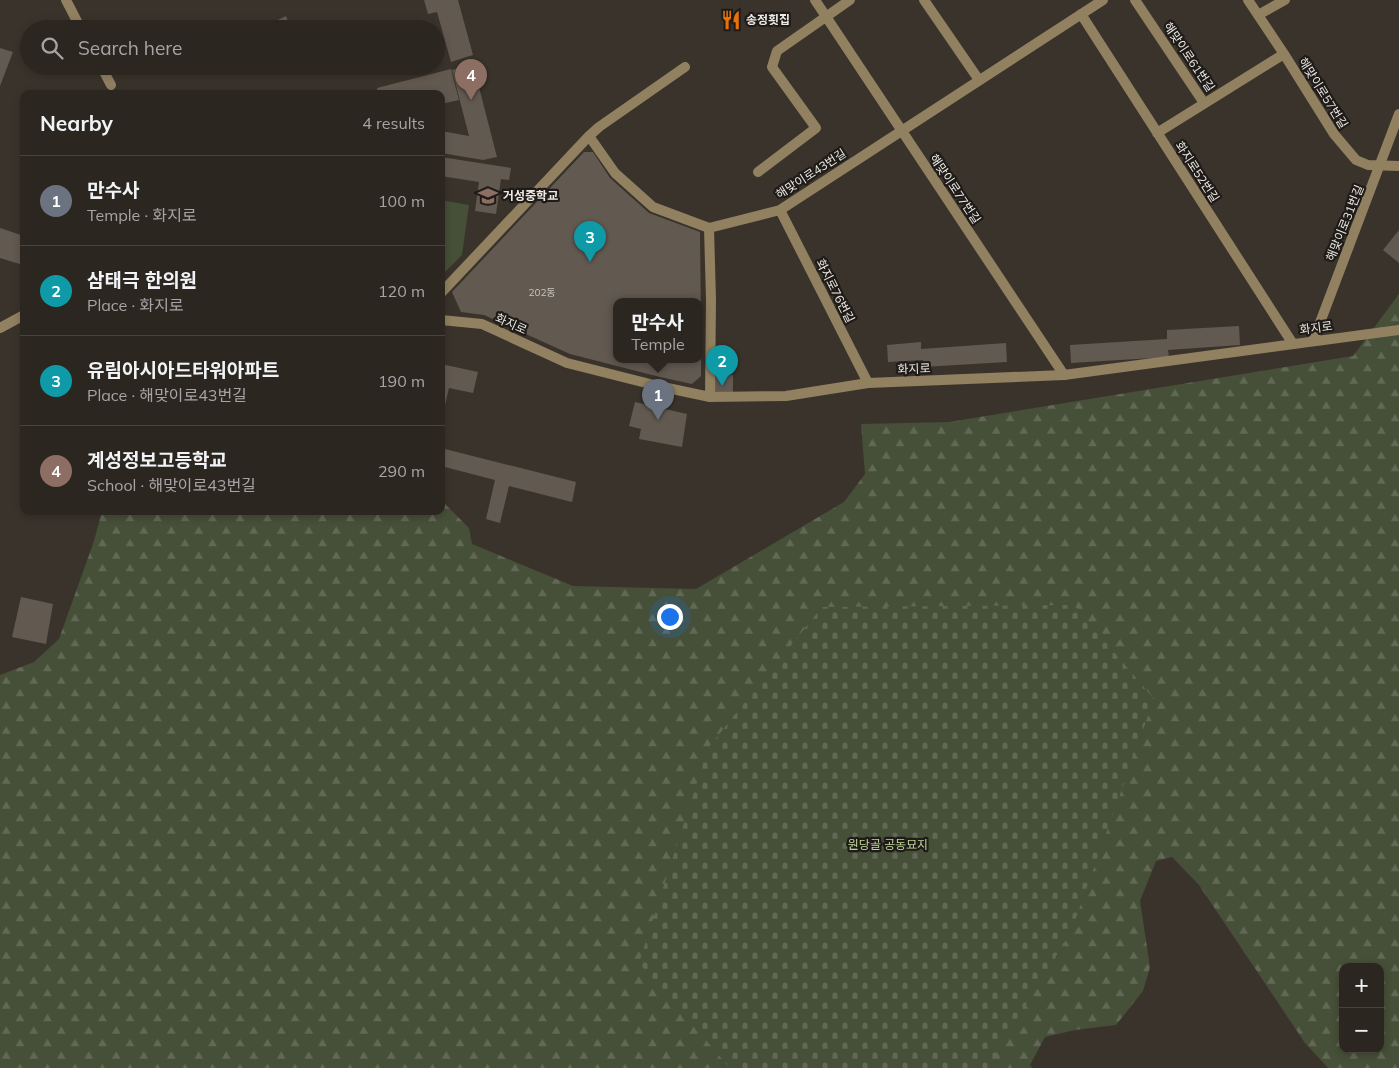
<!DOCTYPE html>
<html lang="en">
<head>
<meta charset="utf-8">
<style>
  :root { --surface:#2c2620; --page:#38322d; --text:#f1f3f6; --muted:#a6a5a5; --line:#48433e; --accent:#db2777 }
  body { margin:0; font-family:Mulish,"Noto Sans KR",sans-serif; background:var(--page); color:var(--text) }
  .controls { position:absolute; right:15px; bottom:15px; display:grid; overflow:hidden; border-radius:10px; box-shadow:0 2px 8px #0003 }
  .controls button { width:45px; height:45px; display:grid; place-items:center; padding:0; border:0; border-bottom:1px solid var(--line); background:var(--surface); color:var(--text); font:25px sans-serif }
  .you { position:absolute; left:669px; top:616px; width:18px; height:18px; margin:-12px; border:4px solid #fff; border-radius:50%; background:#1a73e8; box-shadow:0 0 0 8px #1a73e833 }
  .badge { display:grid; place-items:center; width:32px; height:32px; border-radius:50%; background:var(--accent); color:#fff; font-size:16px; font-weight:700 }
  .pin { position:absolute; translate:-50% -41px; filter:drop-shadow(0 1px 2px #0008) }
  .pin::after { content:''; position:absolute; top:26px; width:18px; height:15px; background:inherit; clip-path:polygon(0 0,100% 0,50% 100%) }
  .popup { position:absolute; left:613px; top:298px; width:90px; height:65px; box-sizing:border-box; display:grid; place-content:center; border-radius:10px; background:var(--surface); filter:drop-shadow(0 1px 4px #0005); font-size:16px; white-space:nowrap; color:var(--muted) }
  .popup b { font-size:19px; color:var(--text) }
  .popup::after { content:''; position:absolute; left:50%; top:100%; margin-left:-10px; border:10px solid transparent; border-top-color:var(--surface) }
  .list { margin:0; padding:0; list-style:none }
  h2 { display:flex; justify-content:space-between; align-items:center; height:65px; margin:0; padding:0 20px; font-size:21px }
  h2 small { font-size:16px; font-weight:400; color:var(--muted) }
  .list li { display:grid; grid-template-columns:32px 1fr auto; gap:15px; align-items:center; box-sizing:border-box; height:90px; padding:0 20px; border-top:1px solid var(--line) }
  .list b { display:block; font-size:19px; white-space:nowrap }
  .list p { margin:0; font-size:16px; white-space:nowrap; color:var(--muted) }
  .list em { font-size:16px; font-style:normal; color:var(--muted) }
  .icon { flex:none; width:28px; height:28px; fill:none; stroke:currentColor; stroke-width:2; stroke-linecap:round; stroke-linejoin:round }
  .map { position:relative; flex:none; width:1399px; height:1068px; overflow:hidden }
  .search { position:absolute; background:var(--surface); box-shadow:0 2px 8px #0003; left:20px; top:20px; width:425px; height:55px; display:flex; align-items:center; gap:12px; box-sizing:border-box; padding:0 18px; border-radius:28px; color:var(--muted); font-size:19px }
  .panel { position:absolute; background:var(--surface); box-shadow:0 2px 8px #0003; left:20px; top:90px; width:425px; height:425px; border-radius:10px }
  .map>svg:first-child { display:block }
  .forest { fill:url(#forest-firs); fill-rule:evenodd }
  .cemetery { fill:url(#cemetery-stones) }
  .pitch { fill:#464f38 }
  .building { fill:#625a51 }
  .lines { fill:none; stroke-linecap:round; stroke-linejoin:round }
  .minor { stroke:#918160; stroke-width:10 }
  .tertiary { stroke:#918160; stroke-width:10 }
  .labels { text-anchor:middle; stroke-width:4.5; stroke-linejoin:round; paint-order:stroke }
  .number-label { font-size:10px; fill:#cac5bf }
  .poi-label { font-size:12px; font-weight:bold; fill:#ede9e4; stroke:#1f1b18; text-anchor:start }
  .street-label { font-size:12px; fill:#ede9e4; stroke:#1f1b18 }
  .park-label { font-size:12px; fill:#bfd79b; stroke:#1f1b18 }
</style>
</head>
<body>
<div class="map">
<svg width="1399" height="1068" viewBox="0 0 1399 1068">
  <defs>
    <pattern id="forest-firs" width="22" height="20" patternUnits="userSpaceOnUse" patternTransform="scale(1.25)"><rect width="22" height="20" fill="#464f38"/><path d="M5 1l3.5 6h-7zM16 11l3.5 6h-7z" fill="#616855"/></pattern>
    <pattern id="cemetery-stones" width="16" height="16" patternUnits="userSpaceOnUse" patternTransform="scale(1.25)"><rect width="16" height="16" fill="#464f38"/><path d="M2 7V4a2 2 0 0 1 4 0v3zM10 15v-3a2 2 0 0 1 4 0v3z" fill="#616855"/></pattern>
  </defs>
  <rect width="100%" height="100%" fill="#3a332b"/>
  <path class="forest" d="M1399,294V1068H1328L1305,1043L1199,885L1172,857L1156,861L1140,901L1150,967L1143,991L1116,1025L1075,1030L1045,1037L1030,1065L1032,1068H0V675L34,662L59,639L94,541L102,511H441V500L469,528L472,544L573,586L696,589L844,502L865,474L861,424L949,422L1353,356ZM1343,967H1380V1049H1343Z"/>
  <path class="cemetery" d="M1074,605L1154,699L1071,932L987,1068H730L639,963L708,748L822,607Z"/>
  <path class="pitch" d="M441,200L469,205L462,255L441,276Z"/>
  <path class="building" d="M424,0H458L473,55L451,62L437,12L428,14Z
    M286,16L291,29H259Z
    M0,48L13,52L0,86Z
    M473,64L497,157L483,160L441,153V131L469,136L452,70Z
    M451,69L459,100L441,104V94H378L377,88Z
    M584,152H593L610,178L649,213L700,232L701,327H699V301H617V359H701V376L692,384L660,377L570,354L484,315L461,312L452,292Z
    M441,157L511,168L509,180L501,179L496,214L475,211L479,182L441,176Z
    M0,228L24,236L23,265L0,258Z
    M1399,230V263L1383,250Z
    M1239,326L1240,345L1168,350L1169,357L1071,363L1070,345L1167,339V330Z
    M921,342V349L1006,343L1007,362L923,367V360L888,362L887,345Z
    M441,364L478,372L473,393L449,388L442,418Z
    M733,375V395L710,397V376Z
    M635,402L687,414L682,447L639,439L641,429L629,426Z
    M441,448L576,482L572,502L509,486L500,523L486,519L495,480L441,466Z
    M21,597L53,604L46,644L12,637Z"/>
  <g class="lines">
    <path class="minor" d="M66,0L81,29
      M815,0L1064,375
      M924,0L979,80
      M1135,0L1204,103
      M1248,0L1284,54L1334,134L1356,160L1368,165L1399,166
      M1081,14L1293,344
      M1258,15L1285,0
      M101,66L111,85
      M1157,133L1284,54
      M589,136L599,127L685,67
      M758,172L816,128L772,67L777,51L850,0
      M780,210L868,383
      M709,228L711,299L710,397
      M441,293L589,136L615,173L653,207L709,228L780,210L1103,0"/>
    <path class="tertiary" d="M441,320L482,324L567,363L658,386L710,397L786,396L868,383L1064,375L1399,330
      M0,328L24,315
      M1313,341L1399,114"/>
  </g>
  <defs>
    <symbol id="restaurant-bare" viewBox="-9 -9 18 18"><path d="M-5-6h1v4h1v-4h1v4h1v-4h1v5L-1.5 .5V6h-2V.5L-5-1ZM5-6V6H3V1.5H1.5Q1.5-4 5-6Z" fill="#e8710a" stroke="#1f1b18" stroke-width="2.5" paint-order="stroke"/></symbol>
    <symbol id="school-bare" viewBox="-9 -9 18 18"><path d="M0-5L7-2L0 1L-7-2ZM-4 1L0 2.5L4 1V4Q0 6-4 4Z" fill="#8d6e63" stroke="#1f1b18" stroke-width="2.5" paint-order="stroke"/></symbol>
  </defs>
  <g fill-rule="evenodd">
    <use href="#restaurant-bare" x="717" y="6" width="28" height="28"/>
    <use href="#school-bare" x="474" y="182" width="28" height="28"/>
  </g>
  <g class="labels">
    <g class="number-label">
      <text x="542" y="296">202동</text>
    </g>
    <g class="poi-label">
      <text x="746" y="24">송정횟집</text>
      <text x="503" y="200">거성중학교</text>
    </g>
    <g class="street-label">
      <text transform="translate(1189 57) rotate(56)" y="4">해맞이로61번길</text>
      <text transform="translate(1323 93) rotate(58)" y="4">해맞이로57번길</text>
      <text transform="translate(1197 172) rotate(57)" y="4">화지로52번길</text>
      <text transform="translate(811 174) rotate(-33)" y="4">해맞이로43번길</text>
      <text transform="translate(955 189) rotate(56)" y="4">해맞이로77번길</text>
      <text transform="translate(1345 223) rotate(-68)" y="4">해맞이로31번길</text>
      <text transform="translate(835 291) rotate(63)" y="4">화지로76번길</text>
      <text transform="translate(511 324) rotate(24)" y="4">화지로</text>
      <text transform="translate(1316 328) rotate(-7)" y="4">화지로</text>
      <text transform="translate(914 369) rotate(-2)" y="4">화지로</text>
    </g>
    <g class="park-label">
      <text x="888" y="849">원당골 공동묘지</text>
    </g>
  </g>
</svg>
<div class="controls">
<button>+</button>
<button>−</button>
</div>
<div class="you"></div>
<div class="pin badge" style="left:658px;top:420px;background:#6b7280">1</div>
<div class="popup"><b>만수사</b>Temple</div>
<div class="pin badge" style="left:722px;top:386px;background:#0f9aa8">2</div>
<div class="pin badge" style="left:590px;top:262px;background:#0f9aa8">3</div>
<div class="pin badge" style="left:471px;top:100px;background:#8d6e63">4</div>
<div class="search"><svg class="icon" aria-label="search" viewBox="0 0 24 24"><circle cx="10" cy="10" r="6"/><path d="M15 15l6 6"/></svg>Search here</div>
<section class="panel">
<h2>Nearby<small>4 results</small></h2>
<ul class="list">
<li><span class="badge" style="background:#6b7280">1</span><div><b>만수사</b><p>Temple · 화지로</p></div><em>100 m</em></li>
<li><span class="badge" style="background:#0f9aa8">2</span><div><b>삼태극 한의원</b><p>Place · 화지로</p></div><em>120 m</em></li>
<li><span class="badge" style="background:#0f9aa8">3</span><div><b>유림아시아드타워아파트</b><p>Place · 해맞이로43번길</p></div><em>190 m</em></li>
<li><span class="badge" style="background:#8d6e63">4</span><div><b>계성정보고등학교</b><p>School · 해맞이로43번길</p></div><em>290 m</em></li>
</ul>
</section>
</div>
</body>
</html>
